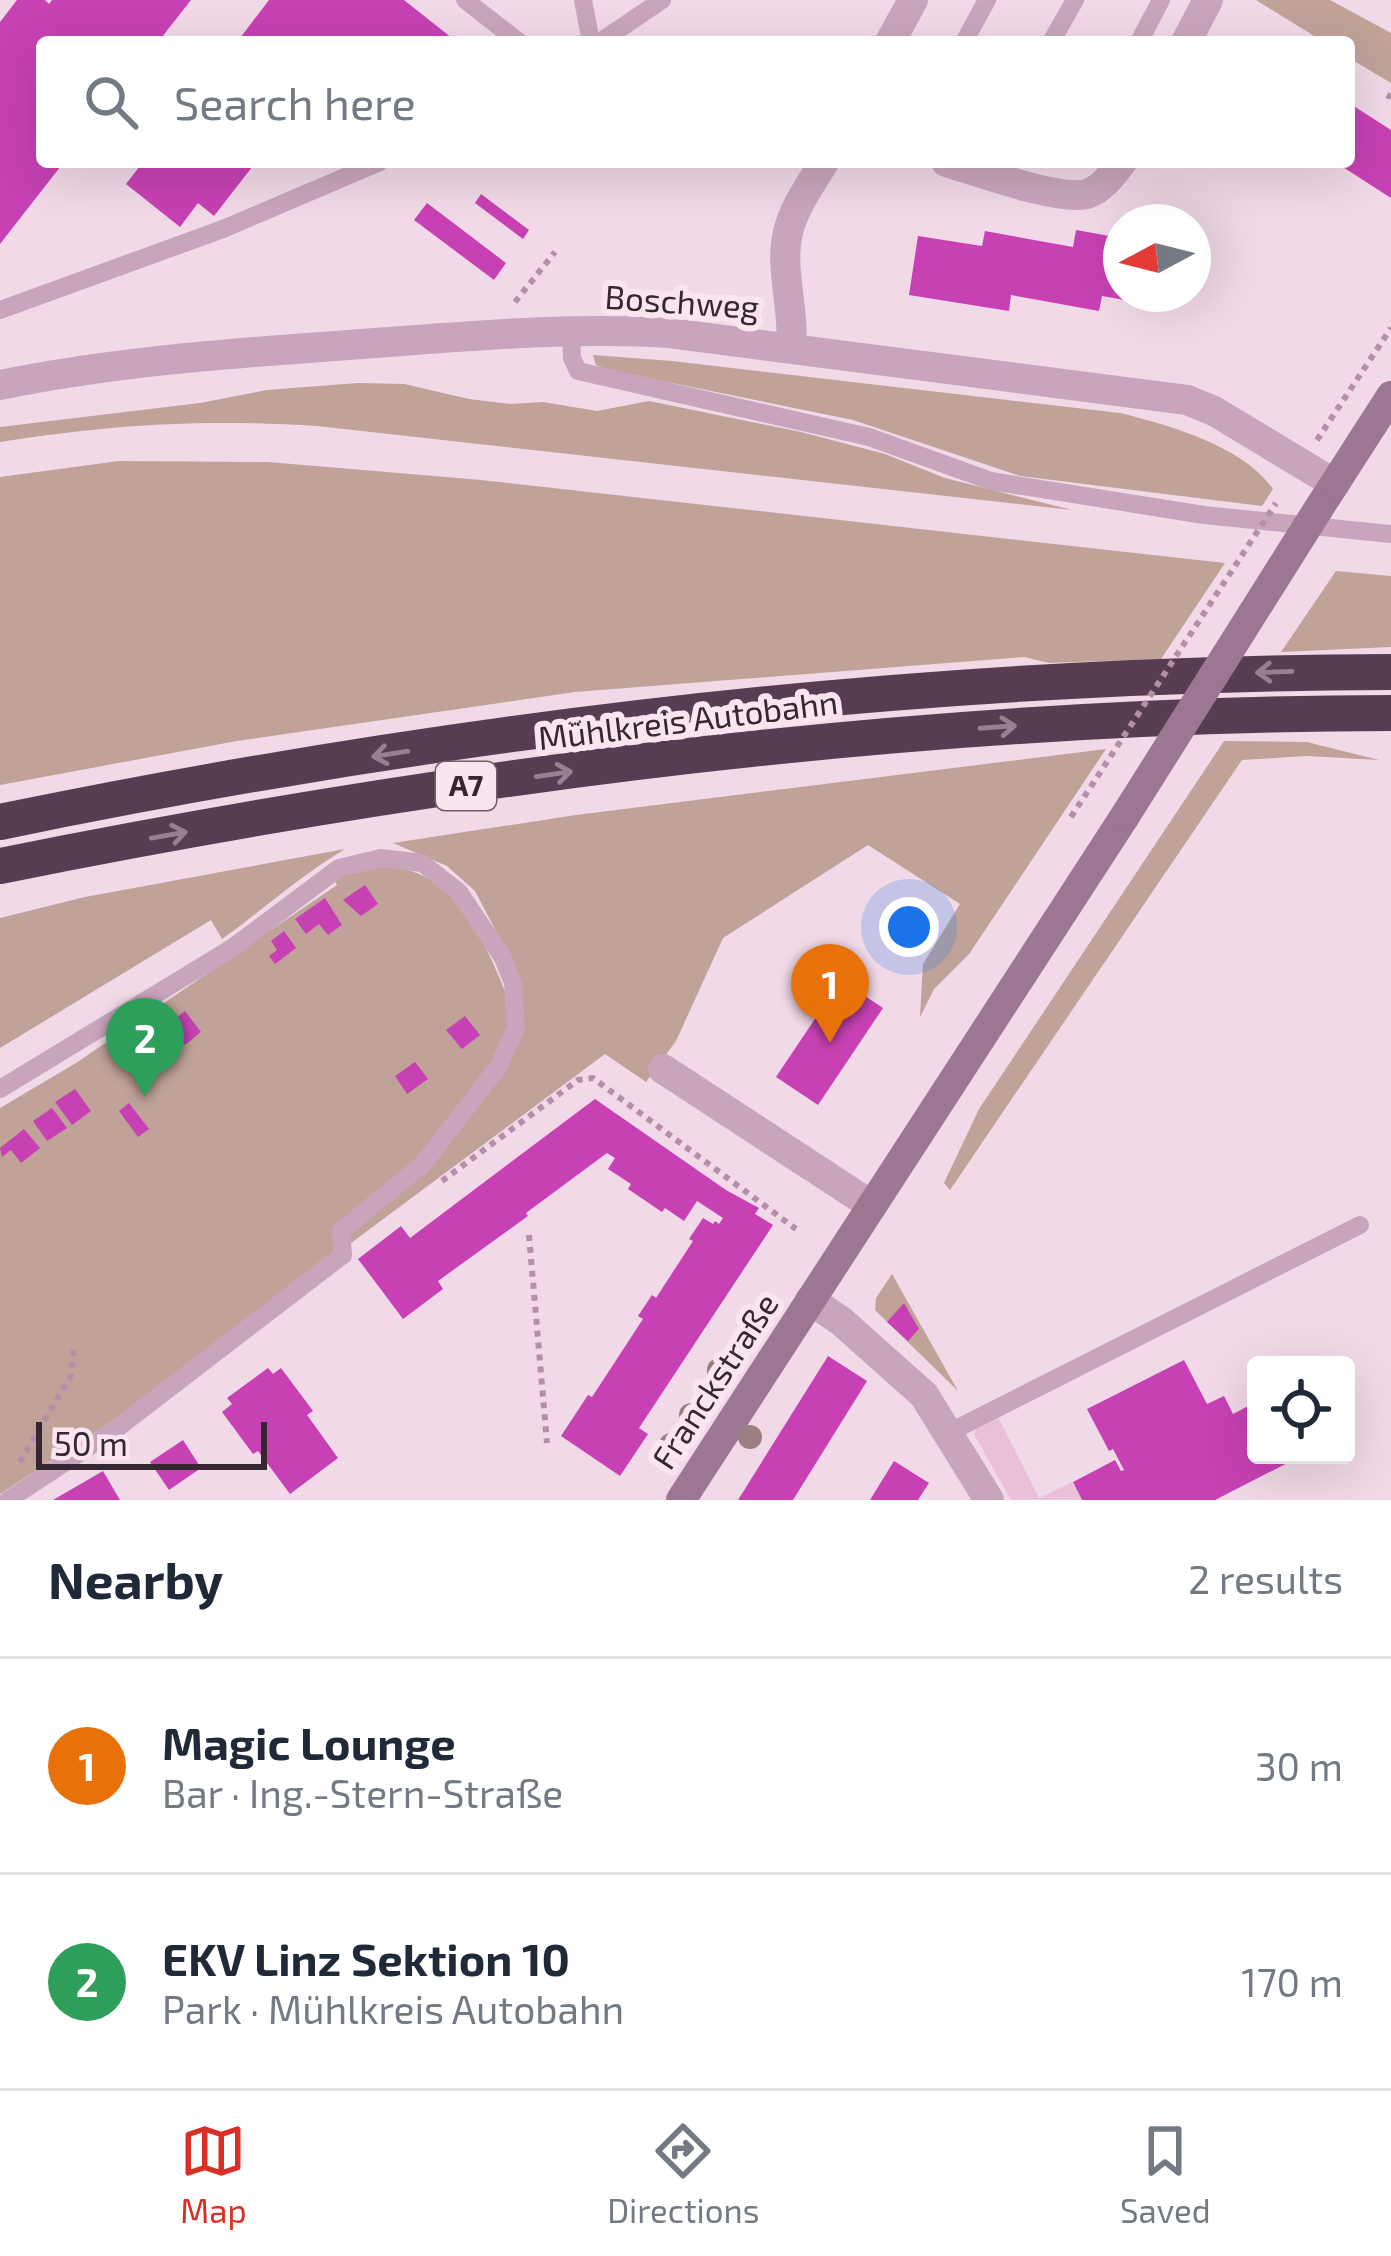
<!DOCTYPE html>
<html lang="en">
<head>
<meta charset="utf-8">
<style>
  :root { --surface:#fff; --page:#f2f2f3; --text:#1f2937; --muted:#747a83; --line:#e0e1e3; --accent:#d93025 }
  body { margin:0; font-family:"Exo 2",sans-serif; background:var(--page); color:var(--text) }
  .controls { position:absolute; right:36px; bottom:36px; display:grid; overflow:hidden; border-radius:12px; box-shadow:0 12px 48px #0002 }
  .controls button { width:108px; height:108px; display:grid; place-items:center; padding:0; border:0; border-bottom:3px solid var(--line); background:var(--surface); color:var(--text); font:60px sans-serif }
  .compass { position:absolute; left:1103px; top:204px; width:108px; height:108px; border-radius:50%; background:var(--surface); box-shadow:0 12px 48px #0002; rotate:263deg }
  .scale { position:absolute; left:36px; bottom:30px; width:231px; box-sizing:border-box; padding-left:12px; border:6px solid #352632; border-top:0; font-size:33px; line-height:42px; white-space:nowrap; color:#352632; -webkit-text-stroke:9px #f9e5f0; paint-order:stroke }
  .you { position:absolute; left:909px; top:927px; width:42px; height:42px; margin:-30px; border:9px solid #fff; border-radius:50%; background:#1a73e8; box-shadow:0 0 0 18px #1a73e833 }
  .badge { display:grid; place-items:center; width:78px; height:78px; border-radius:50%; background:var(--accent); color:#fff; font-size:39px; font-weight:700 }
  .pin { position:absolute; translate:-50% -99px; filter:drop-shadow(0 3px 6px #0008) }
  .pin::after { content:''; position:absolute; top:63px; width:42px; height:36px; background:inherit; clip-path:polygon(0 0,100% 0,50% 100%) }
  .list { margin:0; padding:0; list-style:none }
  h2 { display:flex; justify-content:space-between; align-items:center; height:156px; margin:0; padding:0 48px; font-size:51px }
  h2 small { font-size:39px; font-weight:400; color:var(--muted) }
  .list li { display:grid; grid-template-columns:78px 1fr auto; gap:36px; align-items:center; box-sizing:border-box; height:216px; padding:0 48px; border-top:3px solid var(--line) }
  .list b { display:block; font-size:45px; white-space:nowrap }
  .list p { margin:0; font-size:39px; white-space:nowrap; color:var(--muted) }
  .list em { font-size:39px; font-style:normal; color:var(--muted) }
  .icon { flex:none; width:66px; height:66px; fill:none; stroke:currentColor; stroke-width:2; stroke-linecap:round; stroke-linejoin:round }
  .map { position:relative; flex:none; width:1391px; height:1500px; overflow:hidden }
  .search { position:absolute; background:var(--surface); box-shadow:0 12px 48px #0002; left:36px; right:36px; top:36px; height:132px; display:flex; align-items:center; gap:30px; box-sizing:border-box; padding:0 42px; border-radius:12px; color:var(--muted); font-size:45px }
  .sheet { height:588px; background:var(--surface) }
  nav { display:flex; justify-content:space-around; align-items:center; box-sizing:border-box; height:168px; border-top:3px solid var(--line); background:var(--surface); font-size:33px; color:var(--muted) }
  nav a { display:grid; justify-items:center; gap:6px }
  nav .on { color:var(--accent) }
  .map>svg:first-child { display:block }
  .green { fill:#c0a299 }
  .plaza { fill:#eac0d7 }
  .building { fill:#c741b4 }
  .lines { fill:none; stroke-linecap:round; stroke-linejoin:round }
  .path { stroke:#b58fa9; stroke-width:6; stroke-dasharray:6 6; stroke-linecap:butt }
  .service { stroke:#c9a5bd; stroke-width:18 }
  .minor { stroke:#c9a5bd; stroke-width:30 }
  .secondary { stroke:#9d7693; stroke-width:30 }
  .motorway { stroke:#563d51; stroke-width:36 }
  .path-bridge { stroke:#b58fa9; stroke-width:6; stroke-dasharray:6 6; stroke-linecap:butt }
  .secondary-bridge { stroke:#9d7693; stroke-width:30 }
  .tree { fill:#9b7f7f }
  .oneway { stroke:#978091 }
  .labels { text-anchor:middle; stroke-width:12; stroke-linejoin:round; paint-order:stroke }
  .shield { fill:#f9e5f0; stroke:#705f6b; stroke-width:3 }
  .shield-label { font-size:30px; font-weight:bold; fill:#352632 }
  .street-label { font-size:33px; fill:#352632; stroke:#f9e5f0 }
</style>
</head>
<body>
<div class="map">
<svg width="1391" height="1500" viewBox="0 0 1391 1500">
  <rect width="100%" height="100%" fill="#f1d9e7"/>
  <path class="green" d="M1256,0H1330L1391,33V83L1349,58V42H1324Z
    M593,355L672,361L1120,413C1169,425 1243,446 1273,489L1262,506L1020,476L853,420L608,370L596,365Z
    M358,383L404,384L469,399L511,404L543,402L597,411L649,401L801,432L885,454L945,478L1072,510L317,426C203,419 113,424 0,442V427L200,403L267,390Z
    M119,461L268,462L481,480L1225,563L1161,659L1049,663L1024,657L575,692L237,741L0,785V477Z
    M1336,571L1391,576V647L1281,652Z
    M1224,741L1307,742L1379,760L1307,756L1242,760L950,1190L944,1183L979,1109Z
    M1106,749L969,954L934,989L920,1017L923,964L960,904L868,845L723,938L676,1041L646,1082L605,1054L109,1423L0,1494V1108L76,1063L337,885L334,879C449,829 488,947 521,1032L514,966L475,891L447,866L393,843L576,815Z
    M345,849C301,875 264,909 222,939L211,920L0,1048V918L85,897Z
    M892,1274L958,1391L875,1310L876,1298Z"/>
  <path class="plaza" d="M998,1417L1039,1498L1073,1482L1082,1500H1011L974,1434L976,1427Z"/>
  <path class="building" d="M17,0H45L49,4L52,0H191L158,42H42V162H64L0,244V22Z
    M269,0H404L457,42H237Z
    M1349,103L1391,130V198L1335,162H1349Z
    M143,162H256L214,216L198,203L180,227L126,184Z
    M481,194L529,230L523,239L475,203Z
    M427,203L506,263L494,280L414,220Z
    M1076,230L1121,238V294H1167L1165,307L1102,296L1099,311L1011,295L1009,311L909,295L918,236L982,246L985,231L1073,247Z
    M365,885L378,904L361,916L343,900Z
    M325,898L342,925L328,935L319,924L306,934L295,919Z
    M284,931L296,948L275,964L269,956L277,950L271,941Z
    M841,980L883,1008L818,1105L776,1077Z
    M185,1011L201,1032L185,1045L180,1039L174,1043L163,1028Z
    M465,1016L480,1035L462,1049L446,1030Z
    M155,1033L170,1054L152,1067L145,1058L139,1063L131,1051Z
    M415,1062L428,1079L407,1094L395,1076Z
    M75,1089L91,1111L72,1125L55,1102Z
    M595,1099L726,1190L759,1208L755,1214L773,1225L639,1428L648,1434L620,1476L561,1436L588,1395L592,1397L643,1319L638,1316L652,1295L656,1298L693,1241L689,1239L703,1218L713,1224L715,1221L719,1224L723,1218L697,1201L684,1221L665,1208L662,1212L628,1189L631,1184L608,1169L615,1158L607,1153L526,1213L528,1216L438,1281L443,1289L403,1319L358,1259L401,1226L410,1238Z
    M129,1103L149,1129L138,1137L119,1111Z
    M52,1108L67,1128L47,1141L33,1121Z
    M24,1129L40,1148L21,1163L11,1150L2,1157L0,1148Z
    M904,1303L919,1329L908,1341L887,1322Z
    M828,1356L867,1381L821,1455L793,1500H738Z
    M1184,1360L1207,1404L1224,1396L1233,1414L1256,1402V1455H1303L1215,1500H1082L1073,1482L1115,1460L1121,1471L1124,1470L1113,1449L1109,1451L1087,1409Z
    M268,1368L273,1374L281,1368L313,1411L307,1415L338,1458L290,1494L258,1451L253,1454L222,1412L232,1404L227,1398Z
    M183,1440L201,1468L169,1490L150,1462Z
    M894,1461L929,1483L918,1500H870Z
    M103,1471L120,1500H53Z"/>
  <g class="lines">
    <path class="path" d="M1297,42L1298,40
      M1387,95L1391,97
      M515,302L555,252
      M1317,440L1391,328
      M442,1181L578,1080L593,1078L796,1229
      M529,1235L547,1443
      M20,1462L71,1375L74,1348"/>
    <path class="service" d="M465,0L519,42
      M583,0L591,42
      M600,42L662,0
      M964,42L987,0
      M1051,42L1075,0
      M1139,42L1161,0
      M0,310L223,229L380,162
      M571,332L572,358L578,371L869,437L991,481L1204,515L1391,534
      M0,1089L232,948L339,868L381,858L422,863L459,892L503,958L513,983L516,1028L498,1067L423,1164L341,1231L343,1255L116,1429L8,1500
      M950,1432L1360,1225"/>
    <path class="minor" d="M890,42L913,0
      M1186,42L1208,0
      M946,162C976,171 1059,201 1087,194C1102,189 1113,174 1122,162
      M791,348C795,309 779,269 788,232C794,207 811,184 824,162
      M0,385C123,360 250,352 375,343C473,336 571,327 669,333L1187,400L1214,411L1335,484
      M663,1069L871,1205
      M810,1300L841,1321L924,1395L989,1500"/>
    <path class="secondary" d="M1319,508L1391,396
      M681,1500L1125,816"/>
    <path class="motorway" d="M0,822C456,728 925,673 1391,672
      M0,866C457,774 924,714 1391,713"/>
    <path class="path-bridge" d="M1071,817L1276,503"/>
    <path class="secondary-bridge" d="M1125,816L1319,508"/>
  </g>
  <g class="tree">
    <circle cx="719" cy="1370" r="12"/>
    <circle cx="691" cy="1415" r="12"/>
    <circle cx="750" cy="1437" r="12"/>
    <circle cx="671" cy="1445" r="12"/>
  </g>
  <defs><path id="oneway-shaft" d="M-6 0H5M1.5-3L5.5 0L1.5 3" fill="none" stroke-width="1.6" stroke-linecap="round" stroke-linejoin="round" transform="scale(3)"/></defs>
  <g class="oneway">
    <use href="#oneway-shaft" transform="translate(1274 672) rotate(178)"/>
    <use href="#oneway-shaft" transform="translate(998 727) rotate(-4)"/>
    <use href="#oneway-shaft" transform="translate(390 754) rotate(171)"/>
    <use href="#oneway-shaft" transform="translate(554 774) rotate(-8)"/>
    <use href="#oneway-shaft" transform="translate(169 835) rotate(-10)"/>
  </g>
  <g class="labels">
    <rect class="shield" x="436" y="762" width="60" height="48" rx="9"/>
    <g class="shield-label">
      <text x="466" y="796">A7</text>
    </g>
    <g class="street-label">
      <text transform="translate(682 302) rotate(4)" y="12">Boschweg</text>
      <text transform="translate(688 720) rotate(-7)" y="12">Mühlkreis Autobahn</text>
      <text transform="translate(715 1381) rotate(-57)" y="12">Franckstraße</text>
    </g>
  </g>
</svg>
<div class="controls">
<button><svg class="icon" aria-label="locate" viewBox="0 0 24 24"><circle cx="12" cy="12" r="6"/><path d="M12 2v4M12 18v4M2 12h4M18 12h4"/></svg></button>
</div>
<svg class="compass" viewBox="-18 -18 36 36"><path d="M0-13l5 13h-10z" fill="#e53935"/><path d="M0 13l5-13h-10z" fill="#747a83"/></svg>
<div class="scale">50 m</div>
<div class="you"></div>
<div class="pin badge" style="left:830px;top:1043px;background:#e8710a">1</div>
<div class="pin badge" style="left:145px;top:1097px;background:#2e9e5b">2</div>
<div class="search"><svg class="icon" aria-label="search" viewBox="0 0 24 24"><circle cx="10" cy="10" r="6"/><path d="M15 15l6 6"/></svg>Search here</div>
</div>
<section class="sheet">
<h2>Nearby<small>2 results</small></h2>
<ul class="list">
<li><span class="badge" style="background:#e8710a">1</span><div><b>Magic Lounge</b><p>Bar · Ing.-Stern-Straße</p></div><em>30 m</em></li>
<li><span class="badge" style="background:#2e9e5b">2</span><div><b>EKV Linz Sektion 10</b><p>Park · Mühlkreis Autobahn</p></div><em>170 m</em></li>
</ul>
</section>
<nav>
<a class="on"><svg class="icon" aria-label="map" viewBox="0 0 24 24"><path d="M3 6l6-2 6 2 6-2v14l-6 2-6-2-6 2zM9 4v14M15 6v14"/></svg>Map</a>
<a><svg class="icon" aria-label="directions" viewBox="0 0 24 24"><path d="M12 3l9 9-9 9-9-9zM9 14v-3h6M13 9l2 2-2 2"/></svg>Directions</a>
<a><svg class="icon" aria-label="saved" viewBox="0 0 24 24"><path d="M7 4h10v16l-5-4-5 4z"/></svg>Saved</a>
</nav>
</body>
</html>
